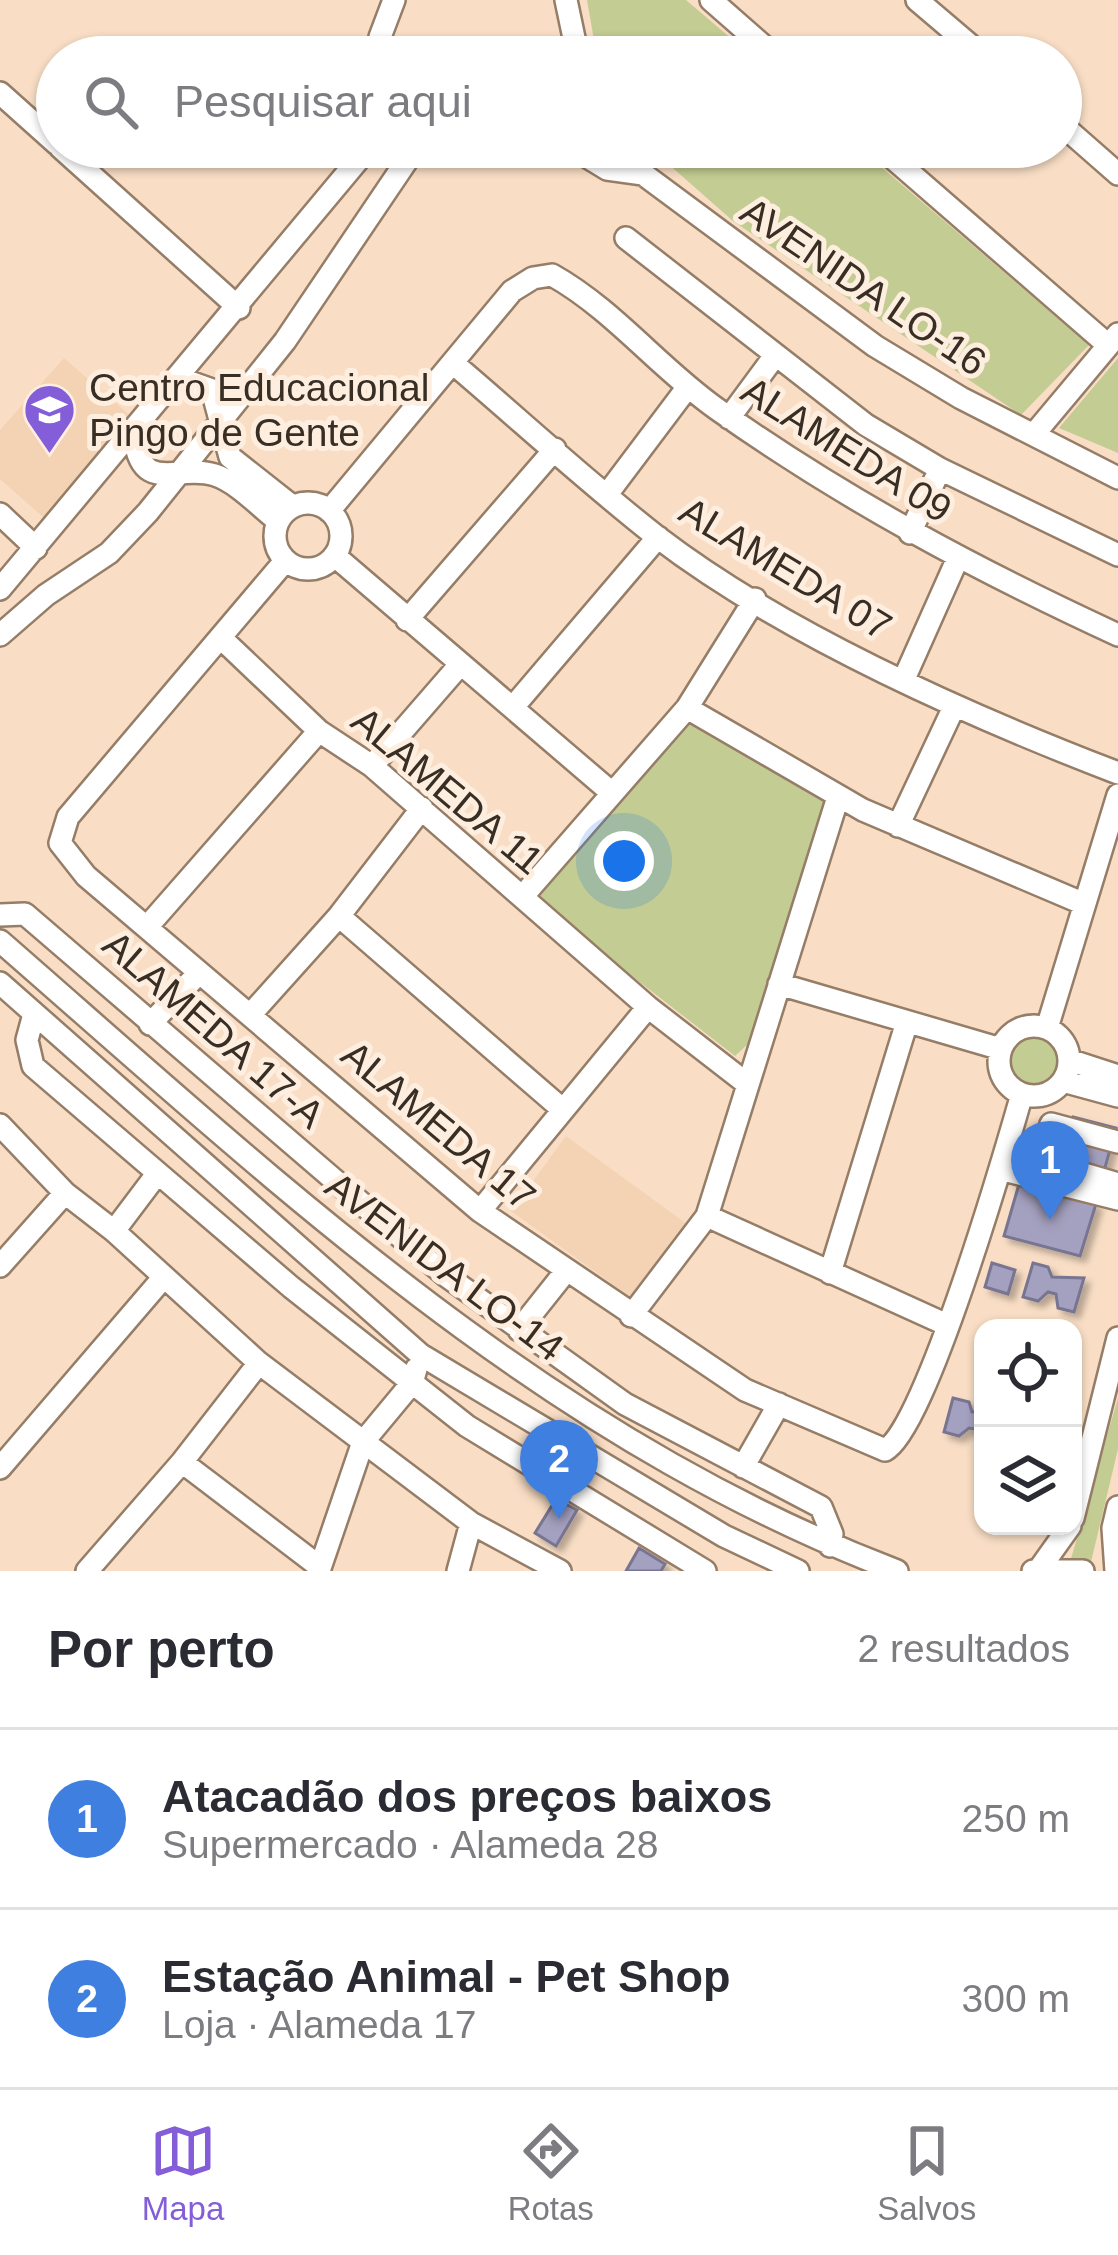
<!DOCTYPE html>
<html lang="pt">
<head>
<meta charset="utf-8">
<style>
  :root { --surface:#fff; --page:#f7f7f7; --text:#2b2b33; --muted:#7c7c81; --line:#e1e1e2; --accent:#845ed9 }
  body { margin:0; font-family:Arial,sans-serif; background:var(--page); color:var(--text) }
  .controls { position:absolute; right:36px; bottom:36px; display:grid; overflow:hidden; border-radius:24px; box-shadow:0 3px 9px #0004 }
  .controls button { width:108px; height:108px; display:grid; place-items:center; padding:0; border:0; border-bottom:3px solid var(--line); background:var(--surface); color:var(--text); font:60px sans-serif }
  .you { position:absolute; left:624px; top:861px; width:42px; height:42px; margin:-30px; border:9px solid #fff; border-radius:50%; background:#1a73e8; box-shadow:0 0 0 18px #1a73e833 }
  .badge { display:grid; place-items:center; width:78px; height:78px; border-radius:50%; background:var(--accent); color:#fff; font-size:39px; font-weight:700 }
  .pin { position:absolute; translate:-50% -99px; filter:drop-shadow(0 3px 6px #0008) }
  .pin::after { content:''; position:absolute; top:63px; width:42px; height:36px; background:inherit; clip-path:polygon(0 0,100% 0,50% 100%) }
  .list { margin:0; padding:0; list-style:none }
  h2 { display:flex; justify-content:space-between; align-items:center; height:156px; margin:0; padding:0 48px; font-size:51px }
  h2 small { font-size:39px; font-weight:400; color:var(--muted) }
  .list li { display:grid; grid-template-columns:78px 1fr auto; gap:36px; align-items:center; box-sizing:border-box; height:180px; padding:0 48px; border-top:3px solid var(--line) }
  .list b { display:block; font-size:45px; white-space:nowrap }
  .list p { margin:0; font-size:39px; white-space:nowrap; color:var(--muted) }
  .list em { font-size:39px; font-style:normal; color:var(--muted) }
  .icon { flex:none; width:66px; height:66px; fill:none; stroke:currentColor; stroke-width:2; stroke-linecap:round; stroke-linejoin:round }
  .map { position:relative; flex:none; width:1118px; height:1571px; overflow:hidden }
  .search { position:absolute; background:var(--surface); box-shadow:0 3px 9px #0004; left:36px; right:36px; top:36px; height:132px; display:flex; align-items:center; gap:30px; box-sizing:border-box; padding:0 42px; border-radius:66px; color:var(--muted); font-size:45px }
  .sheet { height:516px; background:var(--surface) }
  nav { display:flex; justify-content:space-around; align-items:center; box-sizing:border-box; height:168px; border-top:3px solid var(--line); background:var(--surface); font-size:33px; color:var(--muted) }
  nav a { display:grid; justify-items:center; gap:6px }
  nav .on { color:var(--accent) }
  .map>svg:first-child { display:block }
  .built { fill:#f3d3b4 }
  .green { fill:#c3cc92 }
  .building { fill:#a4a0bf; stroke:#787491; stroke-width:3; filter:url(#shadow) }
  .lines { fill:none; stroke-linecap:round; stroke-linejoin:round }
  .minor-casing { stroke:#957d67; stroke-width:26 }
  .minor { stroke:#fff; stroke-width:21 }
  .labels { text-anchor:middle; stroke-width:10; stroke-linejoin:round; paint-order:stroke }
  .street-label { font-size:39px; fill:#382e24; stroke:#feeedf }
  .poi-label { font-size:39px; fill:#382e24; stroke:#feeedf; text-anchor:start }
</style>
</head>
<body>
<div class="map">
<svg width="1118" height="1571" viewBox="0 0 1118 1571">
  <defs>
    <filter id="shadow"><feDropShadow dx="5.5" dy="5.5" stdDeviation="3" flood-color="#0004"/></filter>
  </defs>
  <rect width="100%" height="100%" fill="#f9dec5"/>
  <path class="built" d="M64,358L133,418L44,518L0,479V430Z
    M566,1136L687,1224L633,1299L511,1211Z"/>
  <path class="green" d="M587,0H686L753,57H597Z
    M649,147H858L1089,345L1021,415L733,221Z
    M1118,358V453L1059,428Z
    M686,716L825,798L749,1043L735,1056L530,897Z
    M1009 1061a26 26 0 1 1 52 0a26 26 0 1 1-52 0Z
    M1118,1398V1449L1090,1566L1070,1562Z"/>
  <path class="building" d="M1073,1117L1116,1128L1103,1175L1059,1163Z
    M1019,1184L1096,1204L1080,1256L1004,1236Z
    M992,1263L1015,1270L1008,1294L985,1287Z
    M1033,1263L1048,1267L1052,1277L1084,1278L1074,1312L1058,1308L1056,1294L1048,1292L1038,1301L1023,1297Z
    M953,1398L969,1402L972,1412L983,1411V1444L976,1429L969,1428L959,1436L944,1432Z
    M556,1499L577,1510L556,1546L535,1533Z
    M639,1548L665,1564L661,1571H626Z"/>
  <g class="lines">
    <defs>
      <path id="minor" d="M566,0L578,57
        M711,0L776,57
        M917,0L984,57
        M381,57L380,37L394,0
        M0,93L57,144
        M1061,124L1118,174
        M60,147L239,308
        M486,147H494
        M571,147L607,169L643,174
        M617,147L643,174L875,346L961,398L1118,478
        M880,147L1108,345
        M626,238L866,425L940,469L1118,555
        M454,364C521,421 587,482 656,536C785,635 967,715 1118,773
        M181,379L212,390L230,457L292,506
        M729,418L774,357
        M1035,433L1118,334
        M134,435C141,497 178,463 215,475C237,482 260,507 278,521
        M608,493L687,388
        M275 536a33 33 0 1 1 66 0a33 33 0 1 1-66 0Z
        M329,511L512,291L533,278L552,275C613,309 660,369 717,409C844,499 977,570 1118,635
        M0,514L36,548
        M910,533L940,469
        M335,556L612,793
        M285,561L68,817L60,843L86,876L480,1211L745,1390L885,1450C925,1430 1006,1150 1022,1094
        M0,589L369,147
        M407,620L555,449
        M0,635L46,595L109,553L148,512L285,341L416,147
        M221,638L319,731L372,766L648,1007L746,1083
        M904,679L957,560
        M514,706L658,537
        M687,708L863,810L1082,903
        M372,766L458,667
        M898,826L953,709
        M522,897L687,708L755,599
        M0,915L25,914L445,1275L625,1404L821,1507L832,1534L830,1546
        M339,916L562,1109
        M147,927L319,731
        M0,941C281,1186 543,1436 897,1571
        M0,983L421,1355L724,1536L798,1571
        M779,984L1001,1049
        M34,1014L27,1040L33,1066L291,1287L467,1426L705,1571
        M251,1014L339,916L422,808
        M150,1024L198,974
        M999 1061a35 35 0 1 1 70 0a35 35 0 1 1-70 0Z
        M1047,1028L1118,795
        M1069,1060L1118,1076
        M1063,1081L1118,1096
        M0,1125L65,1193L114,1231L259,1363L471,1523L560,1571
        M1118,1142L1051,1124L1040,1161L1118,1184
        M1000,1169L1118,1199
        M480,1211L648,1007
        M707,1216L945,1324
        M114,1231L157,1174
        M0,1266L65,1193
        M830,1273L906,1025
        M631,1316L707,1216L838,797
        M519,1330L566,1271
        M182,1462L320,1567
        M743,1467L779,1404
        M0,1468L163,1278
        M1073,1518L1118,1338
        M1040,1568L1070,1526
        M87,1571L182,1462L259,1363
        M319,1571L363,1442L412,1383L416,1369
        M458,1571L471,1523
        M1033,1571H1083
        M1116,1571L1113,1528L1118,1507"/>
    </defs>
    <use href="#minor" class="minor-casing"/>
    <use href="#minor" class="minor"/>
  </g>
  <defs>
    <symbol id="school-pin" viewBox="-11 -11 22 30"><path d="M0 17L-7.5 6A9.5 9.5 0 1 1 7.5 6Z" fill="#845ed9" stroke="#feeedf"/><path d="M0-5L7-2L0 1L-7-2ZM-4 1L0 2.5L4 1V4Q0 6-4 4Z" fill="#fff"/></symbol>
  </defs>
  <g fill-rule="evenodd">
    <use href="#school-pin" x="20" y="380" width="59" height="81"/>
  </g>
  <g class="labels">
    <g class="street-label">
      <text transform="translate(864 286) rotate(34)" y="14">AVENIDA LO-16</text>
      <text transform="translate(847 449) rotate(32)" y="14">ALAMEDA 09</text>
      <text transform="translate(786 568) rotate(31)" y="14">ALAMEDA 07</text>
      <text transform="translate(448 790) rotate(40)" y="14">ALAMEDA 11</text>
      <text transform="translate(214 1029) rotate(41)" y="14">ALAMEDA 17-A</text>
      <text transform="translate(439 1125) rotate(40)" y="14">ALAMEDA 17</text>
      <text transform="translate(445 1266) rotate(37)" y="14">AVENIDA LO-14</text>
    </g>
    <g class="poi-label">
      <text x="89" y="401">Centro Educacional<tspan x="89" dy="45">Pingo de Gente</tspan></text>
    </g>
  </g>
</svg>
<div class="controls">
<button><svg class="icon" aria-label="locate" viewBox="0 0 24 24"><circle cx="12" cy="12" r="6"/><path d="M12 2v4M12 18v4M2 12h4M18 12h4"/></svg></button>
<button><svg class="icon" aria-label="layers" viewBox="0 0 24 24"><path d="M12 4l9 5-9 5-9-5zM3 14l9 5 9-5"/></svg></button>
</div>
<div class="you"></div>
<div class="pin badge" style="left:1050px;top:1220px;background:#3f7fe0">1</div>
<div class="pin badge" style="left:559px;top:1519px;background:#3f7fe0">2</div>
<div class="search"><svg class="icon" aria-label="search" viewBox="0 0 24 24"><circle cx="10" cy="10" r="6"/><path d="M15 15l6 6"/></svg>Pesquisar aqui</div>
</div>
<section class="sheet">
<h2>Por perto<small>2 resultados</small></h2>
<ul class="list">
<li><span class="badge" style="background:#3f7fe0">1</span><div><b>Atacadão dos preços baixos</b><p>Supermercado · Alameda 28</p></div><em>250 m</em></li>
<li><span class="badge" style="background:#3f7fe0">2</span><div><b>Estação Animal - Pet Shop</b><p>Loja · Alameda 17</p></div><em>300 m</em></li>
</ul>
</section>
<nav>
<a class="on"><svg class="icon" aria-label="map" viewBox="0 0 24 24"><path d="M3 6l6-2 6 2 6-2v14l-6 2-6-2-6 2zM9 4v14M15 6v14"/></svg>Mapa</a>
<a><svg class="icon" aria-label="directions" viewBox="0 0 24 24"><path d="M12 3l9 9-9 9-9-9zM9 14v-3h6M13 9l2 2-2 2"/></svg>Rotas</a>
<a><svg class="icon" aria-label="saved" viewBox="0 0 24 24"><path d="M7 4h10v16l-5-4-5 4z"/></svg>Salvos</a>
</nav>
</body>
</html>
